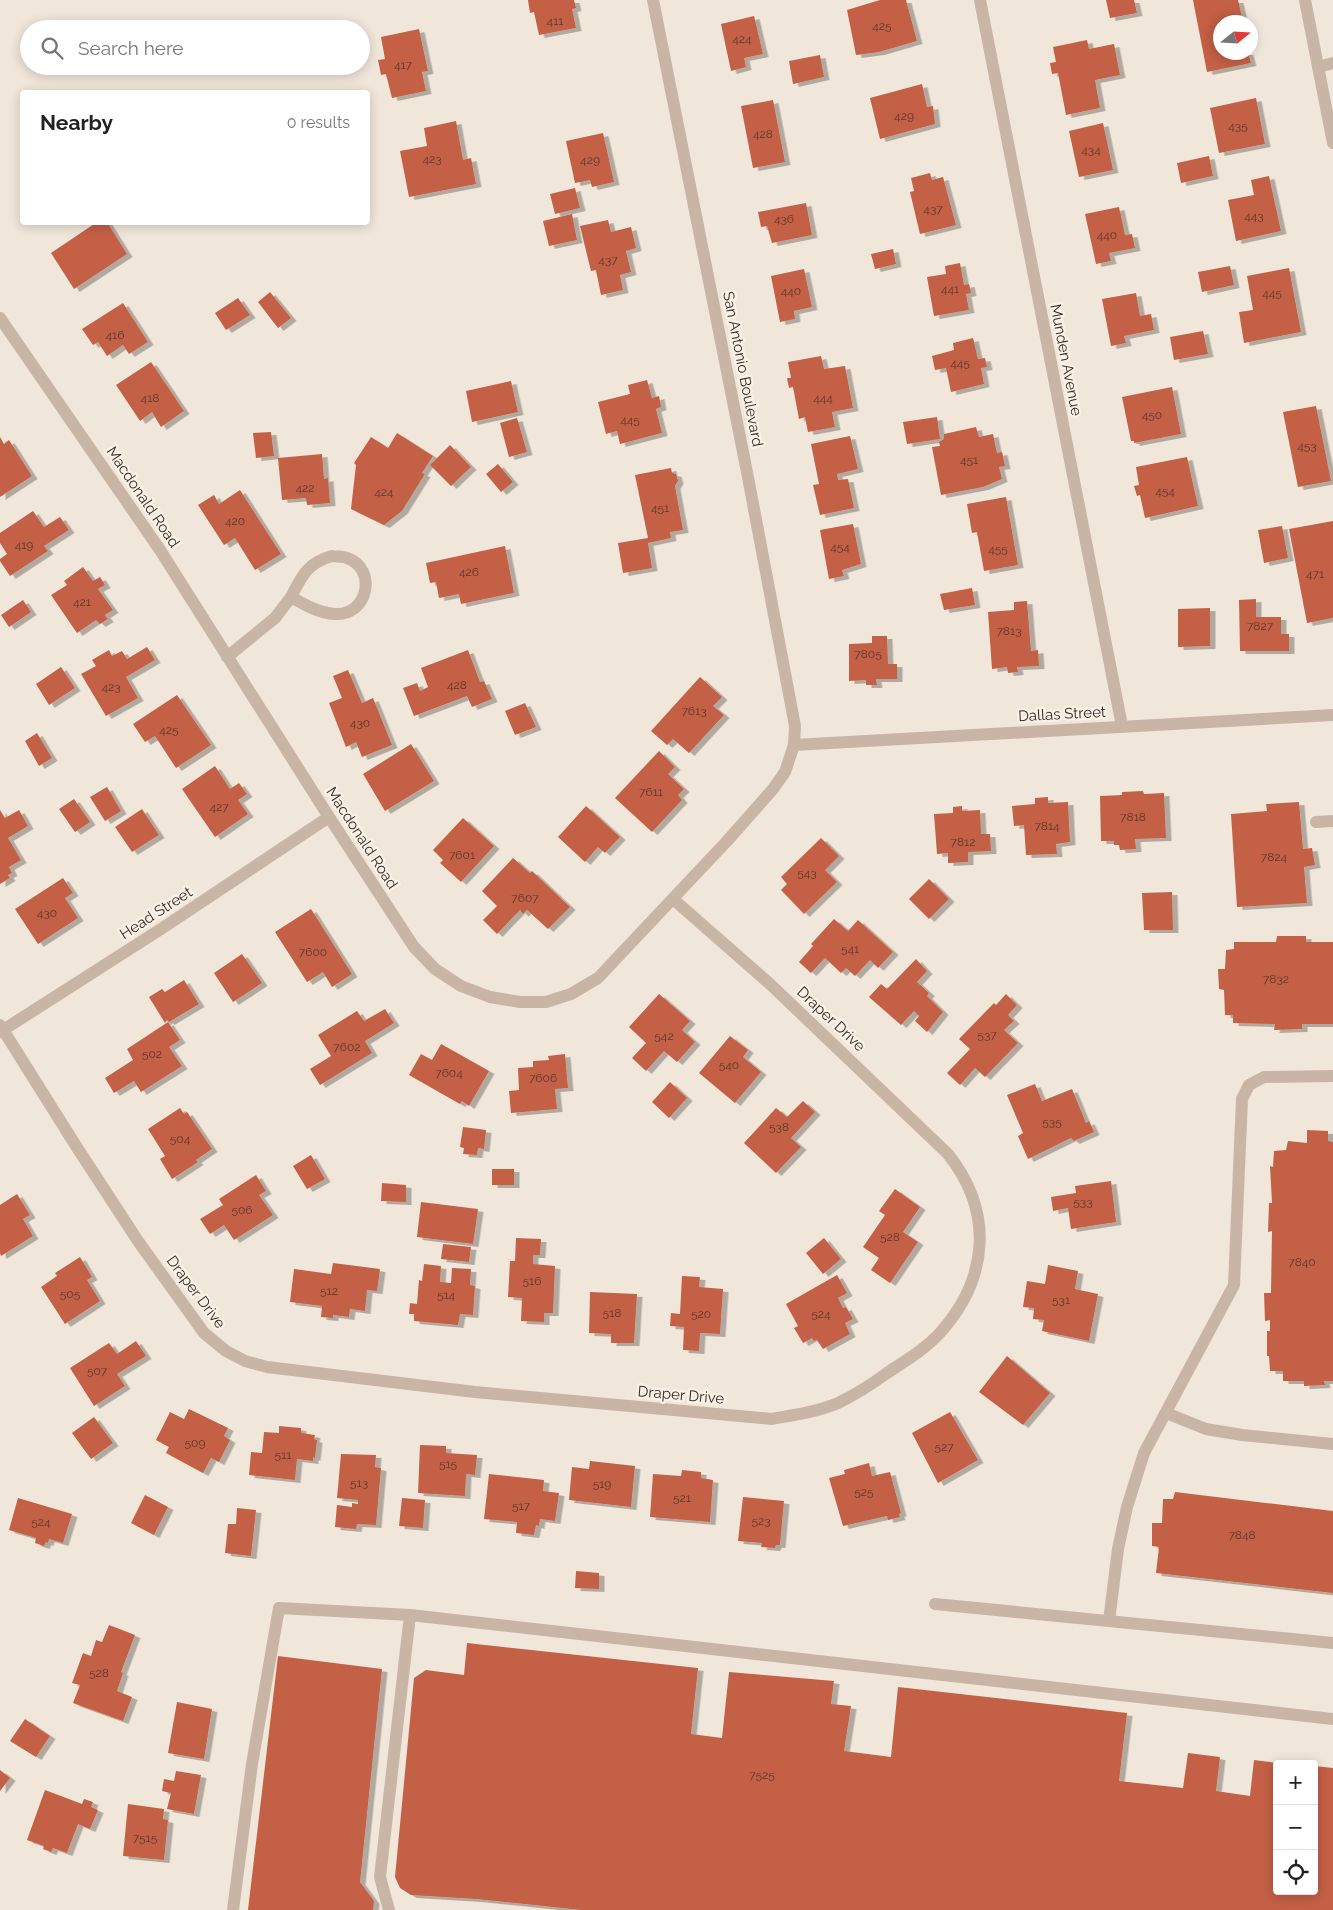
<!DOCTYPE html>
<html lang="en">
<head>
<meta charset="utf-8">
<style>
  :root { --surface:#fff; --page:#f2f2f2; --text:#222; --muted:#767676; --line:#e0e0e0 }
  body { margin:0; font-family:Raleway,sans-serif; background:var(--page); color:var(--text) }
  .controls { position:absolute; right:15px; bottom:15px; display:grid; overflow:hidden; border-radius:5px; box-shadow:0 2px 12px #0003 }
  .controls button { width:45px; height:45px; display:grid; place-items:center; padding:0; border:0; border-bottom:1px solid var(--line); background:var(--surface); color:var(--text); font:25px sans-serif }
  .compass { position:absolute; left:1213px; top:15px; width:45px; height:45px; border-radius:50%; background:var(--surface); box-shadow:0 2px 12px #0003; rotate:72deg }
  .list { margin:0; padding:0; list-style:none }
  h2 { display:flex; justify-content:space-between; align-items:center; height:65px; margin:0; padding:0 20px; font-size:21px }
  h2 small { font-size:16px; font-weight:400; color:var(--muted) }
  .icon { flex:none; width:28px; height:28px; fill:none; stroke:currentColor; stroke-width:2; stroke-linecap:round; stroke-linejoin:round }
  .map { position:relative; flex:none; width:1333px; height:1910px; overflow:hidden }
  .search { position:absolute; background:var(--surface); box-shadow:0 2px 12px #0003; left:20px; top:20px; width:350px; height:55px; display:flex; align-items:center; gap:12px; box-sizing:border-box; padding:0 18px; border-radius:28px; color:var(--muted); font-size:19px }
  .panel { position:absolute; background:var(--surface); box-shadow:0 2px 12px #0003; left:20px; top:90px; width:350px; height:135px; border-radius:5px }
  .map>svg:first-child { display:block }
  .building { fill:#c46045; filter:url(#shadow) }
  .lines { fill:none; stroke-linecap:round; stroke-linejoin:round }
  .service { stroke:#c9b5a6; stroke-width:12 }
  .minor { stroke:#c9b5a6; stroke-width:12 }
  .labels { text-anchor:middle; stroke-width:5; stroke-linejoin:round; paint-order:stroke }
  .number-label { font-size:12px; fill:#59382e }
  .street-label { font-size:15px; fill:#352b27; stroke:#f9f0e6 }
</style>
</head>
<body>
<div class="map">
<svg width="1333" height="1910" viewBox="0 0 1333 1910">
  <defs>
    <filter id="shadow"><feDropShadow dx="5.5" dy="3" stdDeviation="0" flood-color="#0004"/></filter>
  </defs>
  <rect width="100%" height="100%" fill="#f1e6da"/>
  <path class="building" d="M528,0H574L576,8L572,9L576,28L539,35L534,12L530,13Z
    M880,0H906L917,41L879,52L856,55L847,10Z
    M1106,0H1134L1137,13L1110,18Z
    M1193,0H1238L1243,22H1220V52H1248L1251,63L1207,72Z
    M754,16L763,54L744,58L746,67L731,71L721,24Z
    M419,29L428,71L422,72L426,91L392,98L386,74L381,75L378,60L385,59L381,37Z
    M1087,40L1089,49L1114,44L1120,75L1095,80L1100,108L1066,115L1058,73L1052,74L1050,63L1056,62L1053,47Z
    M820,55L824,77L793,84L789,61Z
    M922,84L927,107L933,106L935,124L880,139L870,98Z
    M1256,98L1265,144L1219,153L1210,108Z
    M773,100L785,162L753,168L741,106Z
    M456,121L463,160L471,158L476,184L409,197L400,151L427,146L424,128Z
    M1103,123L1113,170L1079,177L1069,131Z
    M603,133L614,182L592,187L590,180L575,183L566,141Z
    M1209,156L1213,176L1181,183L1177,163Z
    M930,173L932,180L943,177L956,225L920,234L910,192L914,191L911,178Z
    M1269,176L1281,231L1236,241L1228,200L1254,195L1251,180Z
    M575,188L580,208L555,214L550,194Z
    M806,203L812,235L772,243L767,226L761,227L758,212Z
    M1119,207L1125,235L1132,234L1135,248L1109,253L1111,261L1096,264L1085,214Z
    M572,214L577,240L549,246L543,221Z
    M608,220L611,232L631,227L636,248L626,251L631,272L620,275L623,290L601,295L596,270L591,271L580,226Z
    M97,222H107L127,254L74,289L51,253Z
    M893,249L896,264L875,269L871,254Z
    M960,263L964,285L969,284L971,293L966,294L969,310L934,316L927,277L946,274L945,266Z
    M1230,266L1234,285L1202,292L1198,272Z
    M1289,268L1301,332L1244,343L1239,312L1253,310L1247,276Z
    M804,269L812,307L794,311L795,319L780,322L771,276Z
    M270,292L291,318L278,328L258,302Z
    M1136,293L1140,316L1151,314L1154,330L1124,336L1126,343L1111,346L1102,299Z
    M238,298L250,315L226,330L215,313Z
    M123,303L148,342L129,354L123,345L107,356L98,342L93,345L82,329Z
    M1203,331L1208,354L1174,360L1170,337Z
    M973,338L978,359L985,358L987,367L981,368L984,384L951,392L946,368L935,370L932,356L954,350L953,343Z
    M821,356L824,369L845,366L853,408L832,412L835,427L808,432L805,417L799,419L793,387L789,388L787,378H791L788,362Z
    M151,362L184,411L161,427L152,412L140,421L116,385Z
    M647,380L652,398L659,396L661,407L656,409L662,433L620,444L617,431L606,434L598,402L630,394L628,385Z
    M511,381L518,412L472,422L466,391Z
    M1172,387L1181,434L1134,443V441H1131L1122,397Z
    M1316,406L1331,481L1298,487L1283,412Z
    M937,417L940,439L907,444L903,422Z
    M517,418L527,452L509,457L500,423Z
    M976,427L979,437L993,434L997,453L1002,452L1005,466L999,467L1002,479L983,487L941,495L932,447L940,446L939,442L944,439V434Z
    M271,432L274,456L256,458L253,433Z
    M397,433L433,456L422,473L425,474L402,511L384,525L351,509L356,465L354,463L371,437L388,448Z
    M850,436L858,469L837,474L838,480L848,479L854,508L820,515L813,485L819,484L811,444Z
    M0,437L4,444L9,440L32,476L0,497Z
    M450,445L471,467L451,486L430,465Z
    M322,454L324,479L328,478L330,503L307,505L306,498L282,500L278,458Z
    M1187,457L1198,506L1145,518L1140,495L1137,496L1134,486L1139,485L1136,467Z
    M498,464L513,482L501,492L486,474Z
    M671,468L672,473L676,474L678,481L675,486L683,530L670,532L671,538L648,543L652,568L623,573L618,543L648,538L635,475Z
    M240,490L281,554L255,570L235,538L224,545L198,505L214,495L219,504Z
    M1006,497L1018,565L984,571L977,532L972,533L967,504Z
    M33,511L44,527L60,517L69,530L44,546L48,551L10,576L0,561V559L7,554L0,543V533Z
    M1333,521V618L1307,623L1289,529Z
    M853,524L861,564L842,570L844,576L829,579L820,530Z
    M1282,526L1288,558L1264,563L1258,530Z
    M505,546L514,593L461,604L459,594L439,598L436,582L430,583L426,563Z
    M83,567L93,581L100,577L105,585L98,589L113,610L105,615L108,619L100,624L96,620L77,633L51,595L67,585L64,581Z
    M972,588L975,605L944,610L940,594Z
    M1256,599V617H1281V634H1289V651H1240L1239,600Z
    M23,600L31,612L9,627L1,615Z
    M1027,601L1031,651L1038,650L1039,666L1017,667L1018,672L1008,673L1007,667L992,669L988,612L1014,610V602Z
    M1210,608V646L1178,647V609Z
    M872,636H887L888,664H897V679H876L877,685H866V680L849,681V644L872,643Z
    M147,647L155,660L126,677L138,698L106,716L81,674L96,666L92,660L109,650L112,656L122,651L127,659Z
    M468,650L480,682L484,681L492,699L472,707L467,696L414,716L403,688L417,683L420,691L428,687L421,668Z
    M61,667L75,688L49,705L36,684Z
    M348,670L362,703L373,698L392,745L362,757L356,742L346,747L329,703L342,698L333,676Z
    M700,677L722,697L713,706L724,715L689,753L673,739L667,745L651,731Z
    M177,695L211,745L176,768L155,736L145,742L133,724Z
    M525,703L536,727L515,735L505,711Z
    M37,733L52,758L39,766L25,741Z
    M411,744L434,781L385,811L363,774Z
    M659,751L675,767L668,774L684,789L678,795L682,800L652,832L615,798Z
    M215,766L230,789L239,783L247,794L238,800L248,814L215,837L182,789Z
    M107,787L121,811L105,821L90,797Z
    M1143,791L1144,794L1164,793L1166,838L1135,839L1136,849L1120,850L1119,845H1114V841H1101L1100,796L1122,795V792Z
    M1048,797V803L1068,802L1070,842L1056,844L1057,854L1026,855L1024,825L1014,826L1012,806L1035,804V798Z
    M74,799L90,822L75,832L59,809Z
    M1299,802L1303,849L1312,848L1315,865L1304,867L1307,903L1237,907L1231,814L1267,811L1266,804Z
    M586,806L620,837L605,853L598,847L585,862L558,837Z
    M962,806V811L980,810L981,834H990L991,851L968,852V862L948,863V853L937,854L934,814L953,813V807Z
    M142,809L159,835L132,852L115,827Z
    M0,810L5,818L19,810L28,826L8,838L21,860L9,867L12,873L8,875L10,878L0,884Z
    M463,818L494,846L461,882L440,863L443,860L433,850Z
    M821,838L839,856L825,870L837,882L804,914L781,890L787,884L781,877Z
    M513,858L530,873L532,871L570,907L548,929L527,910L523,914L520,910L497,934L483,920L497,906L482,891Z
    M63,878L73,893L65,898L78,918L38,944L15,909Z
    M929,879L949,899L929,919L909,899Z
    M1172,892L1173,930H1144L1142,893Z
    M311,909L352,974L332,987L323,972L307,982L275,932Z
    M834,919L848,931L858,920L893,952L878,968L870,960L855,976L846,968L841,973L825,958L811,973L799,962L813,946L811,944Z
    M1277,936H1306V942H1333V1024H1302V1029L1274,1030L1275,1024L1233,1023V1015H1225L1224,990L1219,989L1218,969H1225L1226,950L1234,949V942H1276Z
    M242,954L262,983L233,1002L214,973Z
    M916,959L927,971L917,982L929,993L927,996L943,1012L927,1032L915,1021L919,1016L914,1011L901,1025L869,997L881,984L887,989Z
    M184,980L199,1004L169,1022L167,1020L165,1023L149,997L162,989L165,992Z
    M659,994L690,1021L682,1030L695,1042L677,1062L664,1051L646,1071L632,1058L646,1043L629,1027Z
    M1006,994L1017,1005L1008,1015L1014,1021L1004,1030L1018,1043L985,1077L975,1068L960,1085L947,1073L970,1049L959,1039L994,1003L996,1005Z
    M385,1009L394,1023L365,1041L372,1053L320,1085L310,1069L331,1056L318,1035L357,1011L364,1021Z
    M168,1022L180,1040L169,1047L182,1066L141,1092L134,1081L114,1093L105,1078L133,1060L127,1049Z
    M730,1036L748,1050L743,1057L761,1072L735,1103L699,1073Z
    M441,1044L489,1071L469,1106L462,1101L460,1104L409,1075L421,1054L432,1060Z
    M565,1054L568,1088L555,1089L557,1109L511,1113L509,1091L519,1090L518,1068L533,1067V1061L549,1060L548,1056Z
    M670,1082L687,1098L669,1118L652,1102Z
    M1035,1084L1042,1101L1072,1089L1086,1123L1089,1121L1094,1132L1074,1141L1071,1138L1028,1159L1018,1136L1023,1133L1007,1095Z
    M803,1101L815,1112L791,1138L801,1147L776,1173L744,1143L776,1108L787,1117Z
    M180,1108L184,1114L187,1112L212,1149L196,1160L198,1162L172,1179L160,1159L165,1156L148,1129Z
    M463,1127L486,1130L484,1149L478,1148L477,1155L463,1154L464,1148L460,1147Z
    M1307,1130L1328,1131V1141L1333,1142V1381H1324L1325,1385L1304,1386V1381H1283V1371H1270L1269,1356H1267V1331H1270V1320L1265,1321L1264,1293H1271L1272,1231L1268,1232L1269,1203H1272L1270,1166L1273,1167L1274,1151L1286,1150L1288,1141L1307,1143Z
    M311,1155L325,1179L307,1189L293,1166Z
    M492,1169H514V1185H492Z
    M256,1175L266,1191L259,1195L273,1215L234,1240L224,1225L210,1234L200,1219L223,1205L219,1199Z
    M1111,1181L1116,1222L1071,1229L1068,1208L1053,1211L1051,1197L1076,1193L1075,1186Z
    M382,1183L406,1185V1202L381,1201Z
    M895,1189L920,1207L903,1232L918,1242L890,1283L871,1270L879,1258L863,1247L885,1215L879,1211Z
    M17,1194L30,1215L23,1219L33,1236L1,1256L0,1253V1205Z
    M421,1202L478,1209L473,1244L417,1237Z
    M516,1238L541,1239L540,1255H533V1264L555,1266L553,1313H544V1322L521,1321L522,1298L508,1297L510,1261H515Z
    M824,1238L841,1259L823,1274L806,1253Z
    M443,1244L471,1247L469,1262L441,1259Z
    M80,1257L92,1277L87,1280L100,1301L65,1324L41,1287L57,1276L55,1273Z
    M333,1263L380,1269L377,1291L367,1290L365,1311L350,1309L349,1317L333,1315V1318L321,1317L322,1306L290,1302L294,1269L331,1274Z
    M424,1264L441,1266L440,1282L451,1283L452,1268L471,1269L470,1285L475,1286L473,1315L460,1314L458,1325L414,1321V1314H409L410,1303L417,1304L419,1280L422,1281Z
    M1048,1265L1078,1271L1075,1289L1098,1294L1089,1341L1042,1331L1044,1320L1033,1319L1034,1308L1023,1307L1027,1281L1045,1284Z
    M837,1275L847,1293L838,1298L843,1308L846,1307L853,1319L845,1323L850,1334L823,1349L817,1340L814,1341L812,1338L803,1343L794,1328L798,1326L786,1304Z
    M682,1276L700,1277L699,1287L723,1289L720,1334L700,1333L699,1351L683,1350L684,1327L670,1326L671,1313L680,1314Z
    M590,1292L637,1294L634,1343H611V1334L589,1333Z
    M136,1341L146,1356L117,1374L125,1386L94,1406L70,1368L109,1343L117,1354Z
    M1007,1356L1050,1393L1023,1425L979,1392Z
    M189,1409L228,1428L224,1436L230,1440L219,1462L211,1458L203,1473L166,1453L169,1447L156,1440L170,1412L184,1419Z
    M950,1412L978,1460L938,1483L912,1433Z
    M94,1417L113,1443L91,1459L72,1433Z
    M279,1426L301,1428V1433L315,1435L314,1439L317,1440L315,1458L313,1457V1461L297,1459L295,1480L249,1475L251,1452L262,1453L264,1432L279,1433Z
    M420,1445L446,1446V1453L477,1455L475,1475L466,1474L465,1496L418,1493Z
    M341,1454L376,1455L375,1467L381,1468L376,1525L357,1524L356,1529L335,1527L337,1505L352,1507V1503L358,1504V1500L337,1498Z
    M590,1461L635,1466L631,1507L569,1500L572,1467L589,1469Z
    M869,1463L872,1476L890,1472L901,1513L899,1514L900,1517L888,1520L887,1516L843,1526L829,1478L845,1474L844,1470Z
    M682,1470L701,1472V1478L713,1480L710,1522L650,1517L653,1474L681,1476Z
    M489,1474L544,1480L543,1491L559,1493L555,1521L540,1519L539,1526L536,1525L534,1535L516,1533L517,1522L484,1519Z
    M1175,1492L1333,1511V1593L1156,1573L1159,1547L1152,1546V1523H1162L1163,1499H1173Z
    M145,1495L168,1507L154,1535L131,1523Z
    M743,1497L784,1501L780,1545H776L775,1548L761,1547L762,1543L738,1541Z
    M18,1498L72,1514L63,1543L49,1539L48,1543L46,1542L44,1546L35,1543L36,1538L9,1530Z
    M402,1498L425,1500L423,1528L399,1526Z
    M237,1508L256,1510L251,1556L225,1553L228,1524H236Z
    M576,1571L599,1573V1589L575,1588Z
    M109,1625L135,1635L121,1672L123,1673L117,1691L132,1697L123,1721L73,1703L80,1685L72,1683L83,1653L91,1656L96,1640L102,1642Z
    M467,1643L698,1668L691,1734L722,1738L729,1672L834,1681L831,1704L851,1706L844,1751L891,1757L898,1687L1127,1713L1119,1781L1183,1788L1188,1753L1220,1757L1216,1791L1250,1796L1254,1760L1277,1763V1891H1314V1766L1333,1768V1910H581L476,1899L411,1895L400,1888L395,1877L414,1678L426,1670L464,1675Z
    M278,1656L382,1669L360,1882L374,1901L373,1910H248Z
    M177,1702L212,1709L204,1759L168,1753Z
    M25,1719L50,1736L36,1757L10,1741Z
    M0,1770L10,1778L0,1791Z
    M176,1771L201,1775L194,1814L167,1809L171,1793L162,1791L164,1779L174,1781Z
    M45,1790L82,1804L84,1799L93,1802L91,1807L98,1810L90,1829L78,1824L67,1853L53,1848L51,1852L43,1849L44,1846L27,1840Z
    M128,1804L164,1809L163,1819L168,1820L164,1860L123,1856Z"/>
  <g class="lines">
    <path class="service" d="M1318,67L1333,63
      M1316,822L1333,821
      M1166,1413L1206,1429L1242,1435L1333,1444
      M935,1604L1333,1643
      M1109,1621L1118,1549L1127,1507L1144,1453L1234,1285L1242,1099L1249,1085L1264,1077L1333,1076
      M233,1910L252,1764L279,1608L410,1615L1333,1719
      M389,1910L380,1877L410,1615"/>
    <path class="minor" d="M980,0L1122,726
      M1305,0L1333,143
      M0,318L160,550L329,817L414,947L435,969L461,986L490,997L520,1002H546L571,994L598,978L728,840L773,789L785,772L794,745L795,726L747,472L653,0
      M332,556C336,557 343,556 347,558C378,569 368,616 335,614C319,613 305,605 291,597C302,576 307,563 332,556Z
      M227,657L275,618L291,597
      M794,745L1333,715
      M0,1025L76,1146L138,1241L204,1333L226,1351L245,1361L267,1367L475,1392L772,1419C794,1415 817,1412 838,1403C855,1395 872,1384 887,1373C905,1361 924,1350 939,1334C989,1279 994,1212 948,1154L770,984L673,899
      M0,1032L161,929L329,817"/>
  </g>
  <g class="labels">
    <g class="number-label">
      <text x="555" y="25">411</text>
      <text x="882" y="30">425</text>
      <text x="742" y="43">424</text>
      <text x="403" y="69">417</text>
      <text x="904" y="120">429</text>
      <text x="1238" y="130">435</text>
      <text x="763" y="138">428</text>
      <text x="1091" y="154">434</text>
      <text x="432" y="163">423</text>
      <text x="590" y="164">429</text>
      <text x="933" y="213">437</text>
      <text x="1254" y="220">443</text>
      <text x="784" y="223">436</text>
      <text x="1107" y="239">440</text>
      <text x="608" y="264">437</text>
      <text x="950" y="293">441</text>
      <text x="791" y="295">440</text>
      <text x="1272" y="297">445</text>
      <text x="115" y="339">416</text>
      <text x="960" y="367">445</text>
      <text x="150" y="402">418</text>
      <text x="823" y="402">444</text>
      <text x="1152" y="419">450</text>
      <text x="630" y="424">445</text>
      <text x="1307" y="450">453</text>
      <text x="969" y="464">451</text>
      <text x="305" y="492">422</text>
      <text x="1165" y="495">454</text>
      <text x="384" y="496">424</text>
      <text x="660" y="512">451</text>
      <text x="235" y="525">420</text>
      <text x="24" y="549">419</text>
      <text x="840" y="551">454</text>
      <text x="998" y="553">455</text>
      <text x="469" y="576">426</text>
      <text x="1315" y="578">471</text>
      <text x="82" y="606">421</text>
      <text x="1260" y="630">7827</text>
      <text x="1009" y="635">7813</text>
      <text x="868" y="658">7805</text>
      <text x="457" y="689">428</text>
      <text x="111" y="691">423</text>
      <text x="694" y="715">7613</text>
      <text x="360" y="727">430</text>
      <text x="169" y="734">425</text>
      <text x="651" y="796">7611</text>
      <text x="219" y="811">427</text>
      <text x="1133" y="821">7818</text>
      <text x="1047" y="830">7814</text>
      <text x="963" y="846">7812</text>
      <text x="462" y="859">7601</text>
      <text x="1274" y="861">7824</text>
      <text x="807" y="877">543</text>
      <text x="525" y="902">7607</text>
      <text x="47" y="917">430</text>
      <text x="850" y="953">541</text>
      <text x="313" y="956">7600</text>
      <text x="1276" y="983">7832</text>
      <text x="987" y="1039">537</text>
      <text x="664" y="1040">542</text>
      <text x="347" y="1051">7602</text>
      <text x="152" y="1058">502</text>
      <text x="729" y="1069">540</text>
      <text x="449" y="1077">7604</text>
      <text x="543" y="1082">7606</text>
      <text x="1052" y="1126">535</text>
      <text x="779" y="1131">538</text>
      <text x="180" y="1143">504</text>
      <text x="1083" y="1206">533</text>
      <text x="242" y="1214">506</text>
      <text x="890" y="1241">528</text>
      <text x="1302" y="1266">7840</text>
      <text x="532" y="1285">516</text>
      <text x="329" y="1295">512</text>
      <text x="70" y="1298">505</text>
      <text x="446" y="1299">514</text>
      <text x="1061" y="1304">531</text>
      <text x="612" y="1317">518</text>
      <text x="701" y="1318">520</text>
      <text x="821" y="1318">524</text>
      <text x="97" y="1375">507</text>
      <text x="195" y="1447">509</text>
      <text x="944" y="1451">527</text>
      <text x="283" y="1459">511</text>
      <text x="448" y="1468">515</text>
      <text x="359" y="1487">513</text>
      <text x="602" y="1488">519</text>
      <text x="864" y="1496">525</text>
      <text x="682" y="1502">521</text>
      <text x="521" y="1510">517</text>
      <text x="761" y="1525">523</text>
      <text x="41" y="1526">524</text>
      <text x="1242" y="1539">7848</text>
      <text x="99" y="1677">528</text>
      <text x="762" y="1779">7525</text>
      <text x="145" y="1842">7515</text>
    </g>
    <g class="street-label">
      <text transform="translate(1066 360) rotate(79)" y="5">Munden Avenue</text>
      <text transform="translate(743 369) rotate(79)" y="5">San Antonio Boulevard</text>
      <text transform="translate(143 497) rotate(56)" y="5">Macdonald Road</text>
      <text transform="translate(1062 714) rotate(-3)" y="5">Dallas Street</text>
      <text transform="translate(362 838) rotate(57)" y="5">Macdonald Road</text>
      <text transform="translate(156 913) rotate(-33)" y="5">Head Street</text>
      <text transform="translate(831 1019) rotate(43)" y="5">Draper Drive</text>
      <text transform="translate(196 1292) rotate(53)" y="5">Draper Drive</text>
      <text transform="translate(681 1395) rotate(5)" y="5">Draper Drive</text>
    </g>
  </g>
</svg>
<div class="controls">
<button>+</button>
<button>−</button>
<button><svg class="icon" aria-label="locate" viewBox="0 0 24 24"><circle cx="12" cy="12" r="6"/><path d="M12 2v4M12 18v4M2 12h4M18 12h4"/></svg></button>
</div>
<svg class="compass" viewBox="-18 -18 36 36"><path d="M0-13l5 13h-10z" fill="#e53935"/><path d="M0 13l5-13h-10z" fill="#767676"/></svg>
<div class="search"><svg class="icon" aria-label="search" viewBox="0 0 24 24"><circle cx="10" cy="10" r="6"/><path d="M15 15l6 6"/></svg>Search here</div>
<section class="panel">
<h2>Nearby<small>0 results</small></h2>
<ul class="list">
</ul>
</section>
</div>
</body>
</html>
